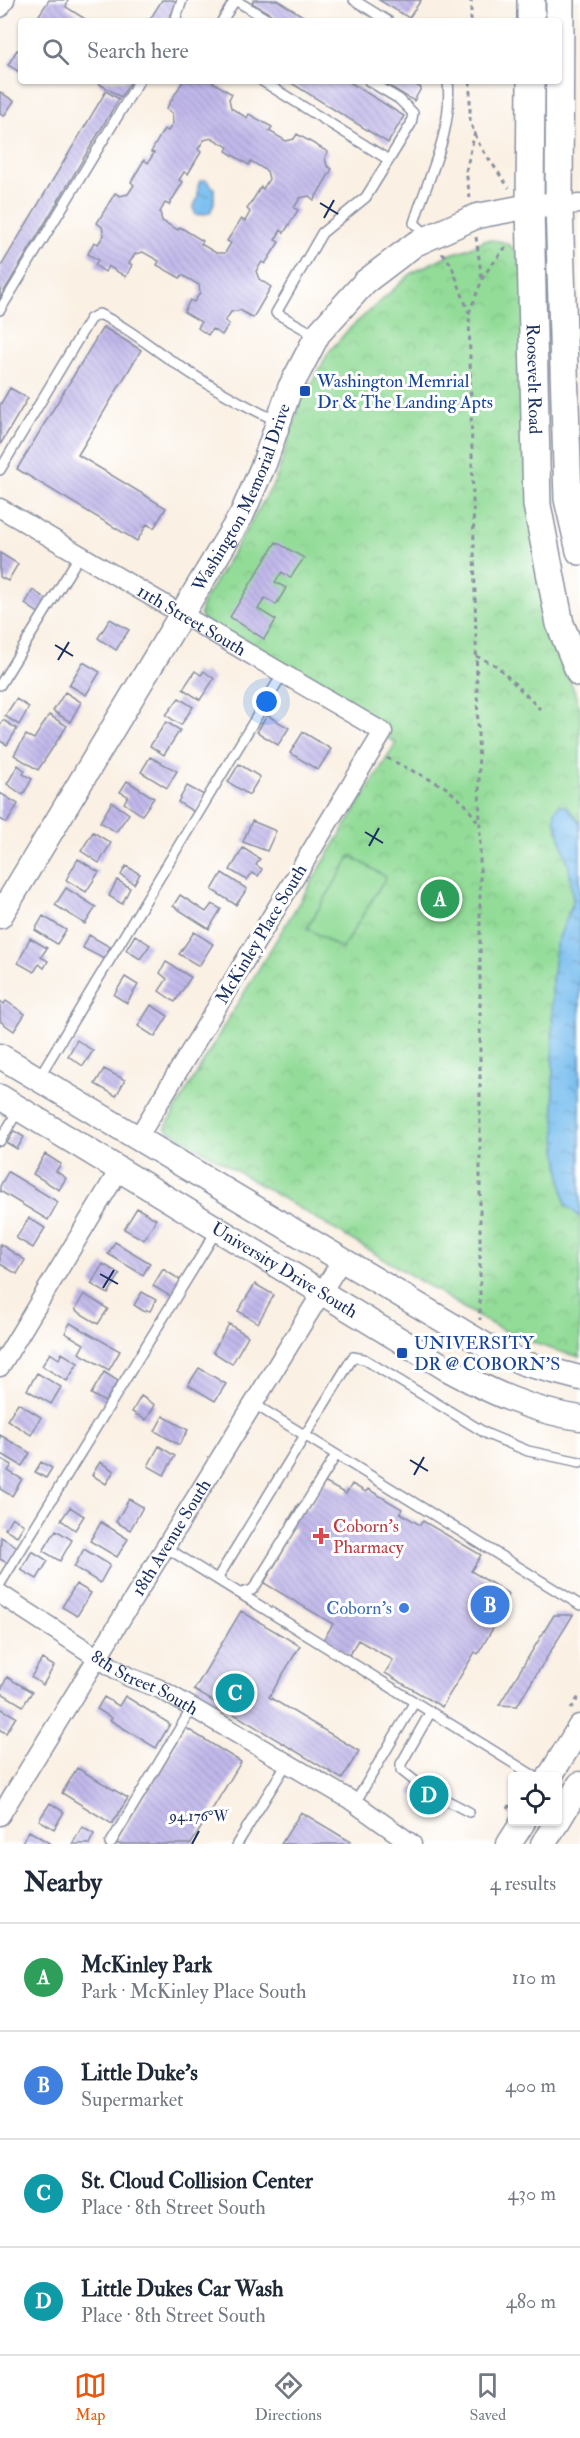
<!DOCTYPE html>
<html lang="en">
<head>
<meta charset="utf-8">
<style>
  :root { --surface:#fff; --page:#f6f6f7; --text:#1f2937; --muted:#747a83; --line:#e0e1e3; --accent:#ea580c }
  body { margin:0; font-family:"IM FELL Double Pica",serif; background:var(--page); color:var(--text) }
  .controls { position:absolute; right:18px; bottom:18px; display:grid; overflow:hidden; border-radius:6px; box-shadow:0 2px 4px #0004 }
  .controls button { width:54px; height:54px; display:grid; place-items:center; padding:0; border:0; border-bottom:2px solid var(--line); background:var(--surface); color:var(--text); font:30px sans-serif }
  .you { position:absolute; left:267px; top:702px; width:21px; height:21px; margin:-15px; border:4px solid #fff; border-radius:50%; background:#1a73e8; box-shadow:0 0 0 9px #1a73e833 }
  .badge { display:grid; place-items:center; width:39px; height:39px; border-radius:50%; background:var(--accent); color:#fff; font-size:20px; font-weight:700 }
  .pin { position:absolute; translate:-50% -50%; border:3px solid #fff; box-shadow:0 2px 6px #0006 }
  .list { margin:0; padding:0; list-style:none }
  h2 { display:flex; justify-content:space-between; align-items:center; height:78px; margin:0; padding:0 24px; font-size:26px }
  h2 small { font-size:20px; font-weight:400; color:var(--muted) }
  .list li { display:grid; grid-template-columns:39px 1fr auto; gap:18px; align-items:center; box-sizing:border-box; height:108px; padding:0 24px; border-top:2px solid var(--line) }
  .list b { display:block; font-size:22px; white-space:nowrap }
  .list p { margin:0; font-size:20px; white-space:nowrap; color:var(--muted) }
  .list em { font-size:20px; font-style:normal; color:var(--muted) }
  .icon { flex:none; width:33px; height:33px; fill:none; stroke:currentColor; stroke-width:2; stroke-linecap:round; stroke-linejoin:round }
  .map { position:relative; flex:none; width:580px; height:1844px; overflow:hidden }
  .search { position:absolute; background:var(--surface); box-shadow:0 2px 4px #0004; left:18px; right:18px; top:18px; height:66px; display:flex; align-items:center; gap:15px; box-sizing:border-box; padding:0 21px; border-radius:6px; color:var(--muted); font-size:22px }
  .sheet { height:510px; background:var(--surface) }
  nav { display:flex; justify-content:space-around; align-items:center; box-sizing:border-box; height:84px; border-top:2px solid var(--line); background:var(--surface); font-size:16px; color:var(--muted) }
  nav a { display:grid; justify-items:center; gap:3px }
  nav .on { color:var(--accent) }
  .map>svg:first-child { display:block }
  .park { fill:url(#park-crowns); stroke:#57867b; stroke-width:1.5 }
  .garden { fill:#93dc98; stroke:#57867b; stroke-width:1.5 }
  .water { fill:url(#water-ripples); stroke:#4a76a6; stroke-width:1.5 }
  .building { fill:url(#building-back-hatch); fill-rule:evenodd }
  .lines { fill:none; stroke-linecap:round; stroke-linejoin:round }
  .lane-casing { stroke:#8a90a0; stroke-width:12 }
  .street-casing { stroke:#8a90a0; stroke-width:21 }
  .secondary-casing { stroke:#8a90a0; stroke-width:27 }
  .primary-casing { stroke:#8a90a0; stroke-width:30 }
  .path { stroke:#8a90a0; stroke-width:3; stroke-dasharray:4.5 4.5; stroke-linecap:butt }
  .lane { stroke:#fff; stroke-width:9 }
  .street { stroke:#fff; stroke-width:18 }
  .secondary { stroke:#fff; stroke-width:24 }
  .primary { stroke:#fff; stroke-width:27 }
  .ticks { fill:none; stroke:#1b2f5e; stroke-width:2 }
  .transit-dot { fill:#1a4fb4; stroke:#fff; stroke-width:2 }
  .health-dot { fill:#e0444e; stroke:#fff; stroke-width:2 }
  .shop-dot { fill:#3f7fe0; stroke:#fff; stroke-width:2 }
  .labels { text-anchor:middle; stroke-width:6; stroke-linejoin:round; paint-order:stroke }
  .street-label { font-size:18px; fill:#1b2f5e; stroke:#fff }
  .transit-label { font-size:18px; fill:#164399; stroke:#fff; text-anchor:start }
  .health-label { font-size:18px; fill:#be3a42; stroke:#fff; text-anchor:start }
  .shop-label { font-size:18px; fill:#366cbe; stroke:#fff; text-anchor:end }
  .ticks-label { font-size:15px; text-anchor:middle; fill:#1b2f5e; stroke:#fff; stroke-width:6; stroke-linejoin:round; paint-order:stroke }
</style>
</head>
<body>
<div class="map">
<svg width="580" height="1844" viewBox="0 0 580 1844">
  <defs>
    <pattern id="park-crowns" width="20" height="18" patternUnits="userSpaceOnUse" patternTransform="scale(1.5)"><rect width="20" height="18" fill="#93dc98"/><path d="M2 6a3 3 0 1 1 6 0M12 15a3 3 0 1 1 6 0" fill="none" stroke="#7ebd85"/></pattern>
    <pattern id="water-ripples" width="26" height="14" patternUnits="userSpaceOnUse" patternTransform="scale(1.5)"><rect width="26" height="14" fill="#78beef"/><path d="M2 4q2-2 4 0t4 0M15 11q2-2 4 0t4 0" fill="none" stroke="#629bc5"/></pattern>
    <pattern id="building-back-hatch" width="6" height="6" patternUnits="userSpaceOnUse" patternTransform="scale(1.5)"><rect width="6" height="6" fill="#c1b8ea"/><path d="M-1 5l2 2M0 0l6 6M5-1l2 2" fill="none" stroke="#a59ecb"/></pattern>
  </defs>
  <rect width="100%" height="100%" fill="#fff"/>
  <filter id="ink" filterUnits="userSpaceOnUse"><feTurbulence type="fractalNoise" baseFrequency=".0167" numOctaves="2"/><feDisplacementMap in="SourceGraphic" scale="12" xChannelSelector="R" yChannelSelector="G"/><feConvolveMatrix kernelMatrix="1 2 1 2 8 2 1 2 1" color-interpolation-filters="sRGB"/></filter>
  <filter id="wash" filterUnits="userSpaceOnUse"><feTurbulence type="fractalNoise" baseFrequency=".008" numOctaves="4" result="noise"/><feDisplacementMap in="SourceGraphic" scale="24" xChannelSelector="R" yChannelSelector="G"/><feGaussianBlur stdDeviation="1.35" result="paint"/><feColorMatrix in="noise" values="0 0 0 0 0 0 0 0 0 0 0 0 0 0 0 0 0 1.4 0 .05"/><feComposite in="paint" operator="in"/></filter>
  <g filter="url(#wash)">
    <rect width="100%" height="100%" fill="#faf0e3"/>
    <path class="park" d="M485,240C510,239 515,247 523,270L555,637L580,708V1357C522,1343 487,1324 437,1291L165,1128L224,1026L396,743L204,621L200,614L203,602L275,482L300,404L329,352L348,330L412,273L448,255L467,249Z"/>
    <path class="garden" d="M351,856L386,877L342,949L307,928Z"/>
    <path class="water" d="M206,180L214,188V203L210,213L196,215L193,208L198,197V186L200,181Z
      M560,805L567,807L580,823V1217L566,1205L563,1191L557,1149L553,1088L552,982L556,945L573,902L569,867L555,820V810Z"/>
    <g id="blocks">
      <path class="building" d="M49,0H68L66,7L85,19L83,21H48L39,15Z
        M162,0H173L178,3L167,21H149Z
        M254,0H277L311,21H282L252,3Z
        M379,0H421L409,18Z
        M17,50L21,52V73L8,65Z
        M100,81H131L121,97L98,83Z
        M183,81H211L232,94L229,99L231,108L247,118L249,114L272,127L269,131L286,141L294,139L297,134L328,152L325,157L327,166L332,169L314,200L309,196L300,198L294,208L298,210L284,233L281,230L275,240L279,242L265,264L262,262L256,271L259,279L271,287L253,318L240,310L231,312L225,321L229,324L222,335L212,329L208,335L198,328L201,322L184,312L190,300L194,302L200,293L199,285L182,275L180,278L157,265L159,261L143,252L135,254L129,263L132,265L126,277L108,266L105,272L95,265L98,260L88,254L94,242L98,244L104,235L102,227L97,223L115,193L120,196L128,194L134,185L131,182L144,160L148,163L154,153L151,152L164,129L168,131L173,123L172,113L166,109ZM212,138L228,147L226,151L249,165L251,161L267,171L269,179L263,189L261,187L247,209L250,212L245,221L241,219L227,241L231,243L225,253H216L201,244L203,241L180,227L178,230L162,221L160,212L165,203L169,205L183,182L179,180L184,172L188,174L201,152L198,149L204,140Z
        M288,81H348L404,116L388,143Z
        M381,81H410L421,88L414,101Z
        M106,91L119,99L0,298V268Z
        M0,92L14,101L4,116L0,114Z
        M103,327L141,350L78,455L166,508L154,528L147,524L137,541L17,469Z
        M10,388L28,398L0,445V405Z
        M276,542L304,558L290,578L282,572L275,582L286,588L276,605L265,598L258,609L276,620L264,639L230,617Z
        M0,553L18,564L8,581L0,577Z
        M33,590L49,601L40,614L25,604Z
        M110,619L129,630L116,650L98,638Z
        M83,662L100,672L86,695L69,685Z
        M195,671L201,675L204,671L214,679L200,700L183,689Z
        M65,692L81,702L70,722L53,711Z
        M179,698L193,707L181,725L166,715Z
        M16,699L29,707L19,725L5,716Z
        M49,715L67,726L38,770L14,755L26,735L34,739Z
        M267,715L289,728L278,745L257,732Z
        M3,720L17,729L7,745L0,741V725Z
        M166,722L180,730L164,755L150,746Z
        M303,732L331,749L318,770L290,753Z
        M150,757L177,771L167,788L141,772Z
        M239,764L260,777L249,795L228,782Z
        M18,765L25,771L23,774L32,779L23,795L7,784Z
        M127,781L154,798L142,815L124,803L128,796L120,792Z
        M187,786L204,795L194,812L178,802Z
        M0,793L18,804L7,823L0,819Z
        M112,802L129,814L116,832L100,822Z
        M252,821L276,831L267,851L243,842Z
        M93,832L111,843L99,863L81,851Z
        M243,848L260,859L256,865L262,869L258,876L252,873L247,880L230,870Z
        M78,859L99,872L86,892L66,880Z
        M126,866L140,874L134,884L121,875Z
        M222,873L247,889L236,905L212,890Z
        M117,880L130,888L122,904L109,896Z
        M66,888L96,907L85,924L55,905Z
        M180,895L206,912L212,904L221,909L209,929L173,906Z
        M43,916L66,930L57,944L35,930Z
        M194,932L213,944L199,966L179,954Z
        M89,935L110,947L104,959L83,948Z
        M135,935L150,945L140,959L126,950Z
        M30,938L47,948L41,957L48,961L44,968L39,964L34,972L18,963Z
        M166,962L191,977L175,1002L159,991L167,979L160,973Z
        M125,977L138,985L127,1003L114,995Z
        M0,1001L4,1004L6,1001L25,1014L14,1031L0,1021Z
        M151,1005L168,1016L155,1037L138,1026Z
        M77,1040L93,1051L83,1066L68,1056Z
        M104,1069L125,1080L116,1096L95,1084Z
        M14,1131L24,1137L17,1149L7,1143Z
        M45,1154L61,1164L56,1171L66,1178L59,1190L33,1174Z
        M8,1172L58,1202L48,1220L0,1191V1186Z
        M137,1208L156,1219L144,1240L124,1229Z
        M29,1218L45,1228L33,1248L16,1238Z
        M115,1242L150,1263L143,1275L108,1254Z
        M0,1244L25,1260L17,1274L0,1264Z
        M103,1264L120,1274L108,1294L91,1284Z
        M163,1269L182,1281L172,1297L153,1286Z
        M255,1284L274,1295L258,1323L238,1311Z
        M142,1292L156,1300L150,1311L147,1310L145,1312L134,1305Z
        M84,1294L108,1309L98,1324L75,1310Z
        M70,1323L120,1351L109,1370L79,1353L84,1344L65,1333Z
        M229,1324L248,1336L232,1364L213,1352Z
        M50,1353L59,1359L62,1353L78,1363L67,1381L42,1366Z
        M199,1368L226,1384L215,1401L188,1385Z
        M104,1372L118,1381L105,1402L91,1394Z
        M37,1373L61,1387L51,1404L27,1390Z
        M141,1396L155,1405L146,1420L132,1412Z
        M18,1403L41,1417L31,1435L7,1420Z
        M163,1416L188,1430L179,1445L155,1431Z
        M0,1435L30,1453L22,1466L0,1453Z
        M159,1446L175,1456L164,1475L148,1466Z
        M0,1458L12,1465L8,1471L22,1479L12,1496L0,1489Z
        M41,1462L52,1468L46,1478L35,1472Z
        M100,1462L114,1471L106,1484L92,1475Z
        M324,1482L346,1494L352,1484L366,1492L368,1489L402,1509L400,1513L420,1525L423,1521L481,1555L471,1571L509,1594L493,1621L496,1623L478,1654L475,1652L442,1707L385,1673L393,1660L358,1640L349,1655L323,1640L333,1624L264,1583L296,1529L287,1523L298,1504L308,1510Z
        M129,1499L143,1507L130,1530L116,1522Z
        M70,1507L84,1516L75,1530L61,1520Z
        M12,1517L24,1525L17,1536L5,1529Z
        M101,1522L128,1539L117,1557L90,1541Z
        M56,1530L72,1540L60,1561L43,1551Z
        M1,1537L19,1548L9,1564L0,1559Z
        M84,1549L110,1565L100,1583L74,1567Z
        M32,1551L48,1561L37,1579L21,1570Z
        M76,1584L91,1593L77,1616L62,1607Z
        M241,1611L300,1646L269,1697L359,1751L342,1779L194,1690Z
        M554,1615H573L517,1706L499,1705Z
        M42,1659L54,1666L43,1685L31,1677Z
        M7,1677L32,1692L23,1706L0,1692Z
        M125,1696L170,1724L156,1748L110,1720L112,1718L97,1709L104,1697L119,1706Z
        M0,1708L16,1717L6,1733L0,1730Z
        M186,1728L241,1762L191,1844H116Z
        M77,1768L128,1798L112,1824L62,1793Z
        M418,1778L450,1797L441,1812L409,1793Z
        M50,1803L64,1812L54,1829L39,1820Z
        M301,1812L351,1842L349,1844H281Z
        M82,1827L94,1834L89,1844H72Z
        M29,1831L51,1844H21Z"/>
    </g>
  </g>
  <g filter="url(#ink)">
    <use href="#blocks" fill-opacity="0" stroke="#8a90a0" stroke-width="1.5"/>
    <g class="lines">
      <defs>
        <path id="lane" d="M354,0L388,21
          M175,21L182,0
          M222,21L235,0L270,21
          M262,81L389,160
          M428,236L414,223C429,174 453,133 448,81
          M0,310L139,81
          M317,336L276,313L322,233L366,197L411,124L413,113L399,99L369,81
          M0,470L90,319L99,314C125,326 146,343 169,359C204,383 239,403 277,421
          M0,685L80,555
          M39,1077L283,673
          M0,1141L19,1109
          M254,1404L580,1605
          M165,1547L534,1776
          M217,1579L353,1357L364,1359L487,1434L528,1451L580,1462
          M0,1584L217,1230
          M241,1593L252,1590L256,1585L336,1455
          M416,1782L401,1770V1764L430,1713
          M448,1801L469,1812
          M355,1803L414,1703
          M110,1844L192,1708
          M237,1844L287,1763"/>
        <g id="street">
          <path d="M0,8L5,0"/>
          <path d="M559,205L580,204"/>
          <path id="s1" d="M0,508L383,732L139,1136"/>
          <path d="M0,1367L119,1170"/>
          <path id="s2" d="M0,1594L112,1667L129,1677L160,1689L349,1799L412,1844"/>
          <path id="s3" d="M0,1816L343,1258"/>
        </g>
        <g id="secondary">
          <path id="s4" d="M0,916L242,514L264,464L290,388L318,334L365,282L415,244L477,216L530,206L559,205"/>
          <path d="M0,1056L490,1348L526,1364L580,1378"/>
          <path id="s5" d="M0,1097L446,1368C489,1391 531,1411 580,1418"/>
          <path d="M550,1776L580,1727"/>
          <path d="M558,1821L580,1784"/>
          <path d="M509,1844L523,1822"/>
          <path d="M543,1844L557,1822"/>
        </g>
        <g id="primary">
          <path d="M560,0L559,205L568,499L580,551"/>
          <path d="M531,21V0"/>
          <path id="s6" d="M531,81L530,206L537,505L560,624L580,673"/>
        </g>
      </defs>
      <use href="#lane" class="lane-casing"/>
      <use href="#street" class="street-casing"/>
      <use href="#secondary" class="secondary-casing"/>
      <use href="#primary" class="primary-casing"/>
      <path class="path" d="M471,21V0
        M470,81V122L480,146L509,188
        M470,198L466,171L475,132
        M476,237L482,280
        M442,253L451,264L469,313L480,826V1320
        M469,313L484,275L505,248H510
        M476,656L497,666L540,709
        M387,758L445,787L465,804L479,824
        M571,1709L580,1695
        M508,1809L512,1801"/>
      <use href="#lane" class="lane"/>
      <use href="#street" class="street"/>
      <use href="#secondary" class="secondary"/>
      <use href="#primary" class="primary"/>
    </g>
  </g>
  <path class="ticks" d="M320,203L338,214M324,218L334,200M55,645L73,656M58,660L69,642M365,832L383,843M369,846L379,828M100,1274L118,1284M103,1288L114,1270M410,1460L428,1471M414,1475L424,1457M192,1844L199,1831"/>
  <g class="transit-dot">
    <rect x="299" y="385" width="12" height="12" rx="3"/>
    <rect x="396" y="1347" width="12" height="12" rx="3"/>
  </g>
  <path class="health-dot" d="M318 1527h6v6h6v6h-6v6h-6v-6h-6v-6h6z"/>
  <circle class="shop-dot" cx="404" cy="1608" r="6"/>
  <g class="labels">
    <g class="street-label">
      <text dy="6" stroke="none"><textPath href="#s6" startOffset="298">Roosevelt Road</textPath></text>
      <text dy="6" stroke="none"><textPath href="#s4" startOffset="484">Washington Memorial Drive</textPath></text>
      <text dy="6" stroke="none"><textPath href="#s1" startOffset="222">11th Street South</textPath></text>
      <text transform="translate(261 934) rotate(-59)" y="6">McKinley Place South</text>
      <text dy="6" stroke="none"><textPath href="#s5" startOffset="333">University Drive South</textPath></text>
      <text dy="6" stroke="none"><textPath href="#s3" startOffset="327">18th Avenue South</textPath></text>
      <text dy="6" stroke="none"><textPath href="#s2" startOffset="170">8th Street South</textPath></text>
    </g>
    <g class="transit-label">
      <text x="317" y="387">Washington Memrial<tspan x="317" dy="21">Dr &amp; The Landing Apts</tspan></text>
      <text x="414" y="1349">UNIVERSITY<tspan x="414" dy="21">DR @ COBORN'S</tspan></text>
    </g>
    <g class="health-label">
      <text x="333" y="1532">Coborn's<tspan x="333" dy="21">Pharmacy</tspan></text>
    </g>
    <g class="shop-label">
      <text x="392" y="1614">Coborn's</text>
    </g>
  </g>
  <g class="ticks-label">
    <text x="199" y="1821">94.176°W</text>
  </g>
</svg>
<div class="controls">
<button><svg class="icon" aria-label="locate" viewBox="0 0 24 24"><circle cx="12" cy="12" r="6"/><path d="M12 2v4M12 18v4M2 12h4M18 12h4"/></svg></button>
</div>
<div class="you"></div>
<div class="pin badge" style="left:440px;top:899px;background:#2e9e5b">A</div>
<div class="pin badge" style="left:490px;top:1605px;background:#3f7fe0">B</div>
<div class="pin badge" style="left:235px;top:1693px;background:#0f9aa8">C</div>
<div class="pin badge" style="left:429px;top:1795px;background:#0f9aa8">D</div>
<div class="search"><svg class="icon" aria-label="search" viewBox="0 0 24 24"><circle cx="10" cy="10" r="6"/><path d="M15 15l6 6"/></svg>Search here</div>
</div>
<section class="sheet">
<h2>Nearby<small>4 results</small></h2>
<ul class="list">
<li><span class="badge" style="background:#2e9e5b">A</span><div><b>McKinley Park</b><p>Park · McKinley Place South</p></div><em>110 m</em></li>
<li><span class="badge" style="background:#3f7fe0">B</span><div><b>Little Duke's</b><p>Supermarket</p></div><em>400 m</em></li>
<li><span class="badge" style="background:#0f9aa8">C</span><div><b>St. Cloud Collision Center</b><p>Place · 8th Street South</p></div><em>430 m</em></li>
<li><span class="badge" style="background:#0f9aa8">D</span><div><b>Little Dukes Car Wash</b><p>Place · 8th Street South</p></div><em>480 m</em></li>
</ul>
</section>
<nav>
<a class="on"><svg class="icon" aria-label="map" viewBox="0 0 24 24"><path d="M3 6l6-2 6 2 6-2v14l-6 2-6-2-6 2zM9 4v14M15 6v14"/></svg>Map</a>
<a><svg class="icon" aria-label="directions" viewBox="0 0 24 24"><path d="M12 3l9 9-9 9-9-9zM9 14v-3h6M13 9l2 2-2 2"/></svg>Directions</a>
<a><svg class="icon" aria-label="saved" viewBox="0 0 24 24"><path d="M7 4h10v16l-5-4-5 4z"/></svg>Saved</a>
</nav>
</body>
</html>
